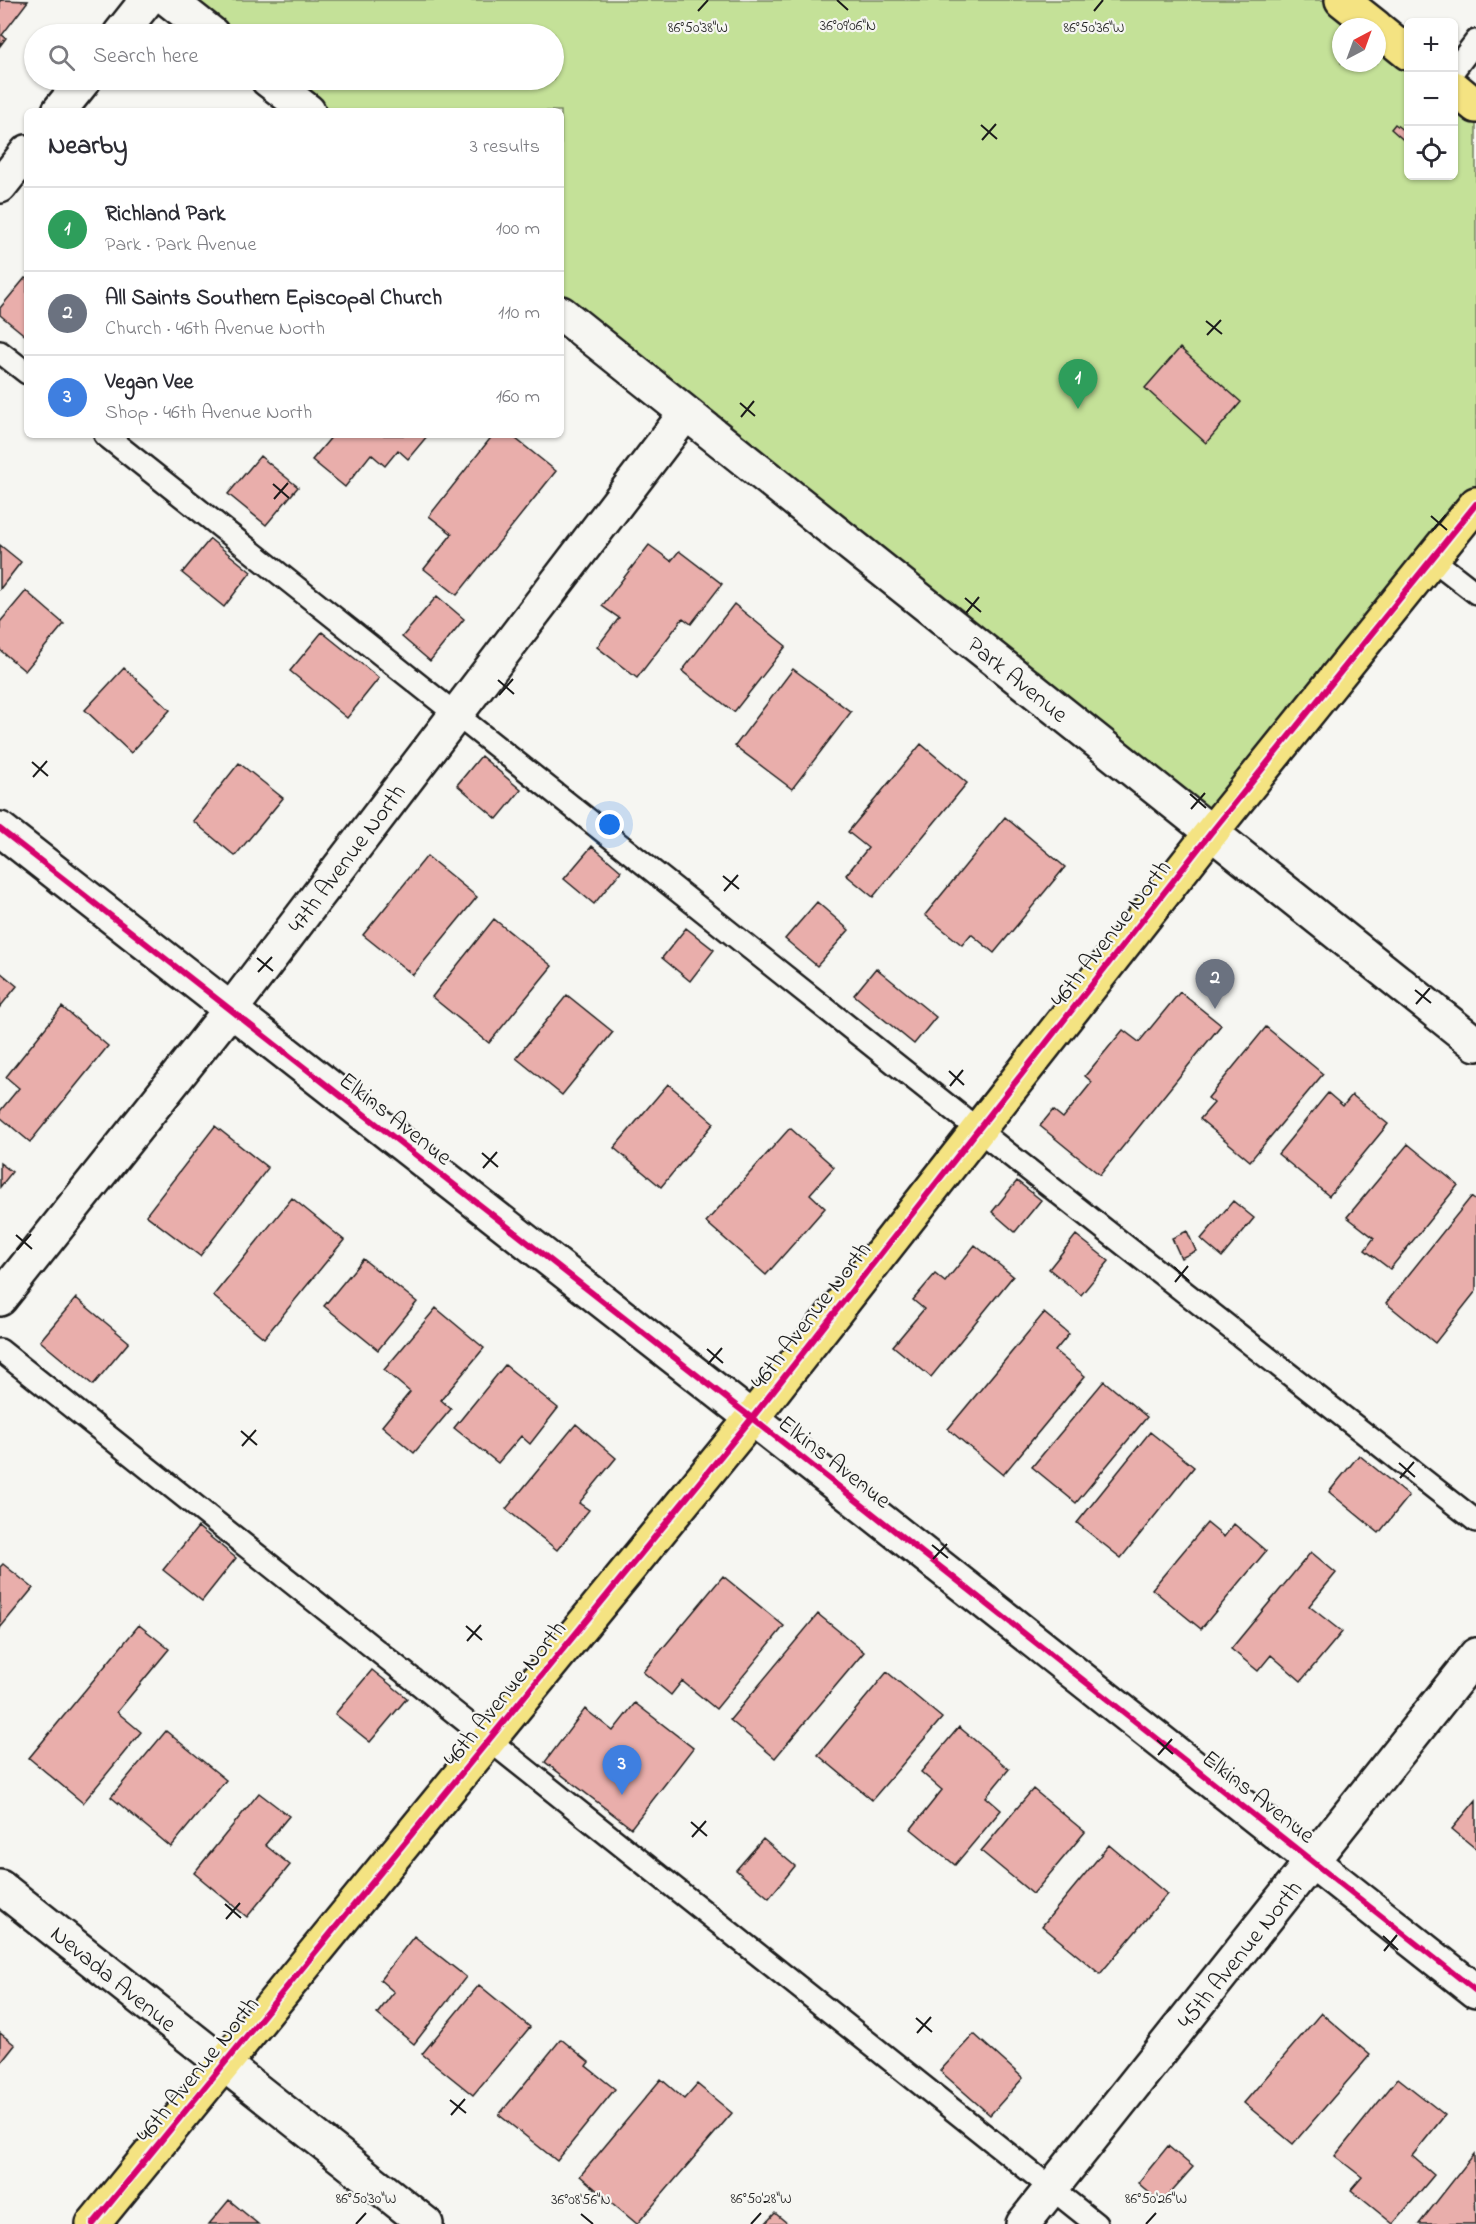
<!DOCTYPE html>
<html lang="en">
<head>
<meta charset="utf-8">
<style>
  :root { --surface:#fff; --page:#f7f7f7; --text:#2b2b33; --muted:#7c7c81; --line:#e1e1e2; --accent:#0b8043 }
  body { margin:0; font-family:"Indie Flower",sans-serif; background:var(--page); color:var(--text) }
  .controls { position:absolute; right:18px; top:18px; display:grid; overflow:hidden; border-radius:9px; box-shadow:0 2px 4px #0004 }
  .controls button { width:54px; height:54px; display:grid; place-items:center; padding:0; border:0; border-bottom:2px solid var(--line); background:var(--surface); color:var(--text); font:30px sans-serif }
  .compass { position:absolute; left:1332px; top:18px; width:54px; height:54px; border-radius:50%; background:var(--surface); box-shadow:0 2px 4px #0004; rotate:41deg }
  .you { position:absolute; left:610px; top:825px; width:21px; height:21px; margin:-15px; border:4px solid #fff; border-radius:50%; background:#1a73e8; box-shadow:0 0 0 9px #1a73e833 }
  .badge { display:grid; place-items:center; width:39px; height:39px; border-radius:50%; background:var(--accent); color:#fff; font-size:20px; font-weight:700 }
  .pin { position:absolute; translate:-50% -50px; filter:drop-shadow(0 2px 3px #0008) }
  .pin::after { content:''; position:absolute; top:32px; width:21px; height:18px; background:inherit; clip-path:polygon(0 0,100% 0,50% 100%) }
  .list { margin:0; padding:0; list-style:none }
  h2 { display:flex; justify-content:space-between; align-items:center; height:78px; margin:0; padding:0 24px; font-size:26px }
  h2 small { font-size:20px; font-weight:400; color:var(--muted) }
  .list li { display:grid; grid-template-columns:39px 1fr auto; gap:18px; align-items:center; box-sizing:border-box; height:84px; padding:0 24px; border-top:2px solid var(--line) }
  .list b { display:block; font-size:22px; white-space:nowrap }
  .list p { margin:0; font-size:20px; white-space:nowrap; color:var(--muted) }
  .list em { font-size:20px; font-style:normal; color:var(--muted) }
  .icon { flex:none; width:33px; height:33px; fill:none; stroke:currentColor; stroke-width:2; stroke-linecap:round; stroke-linejoin:round }
  .map { position:relative; flex:none; width:1476px; height:2224px; overflow:hidden }
  .search { position:absolute; background:var(--surface); box-shadow:0 2px 4px #0004; left:24px; top:24px; width:540px; height:66px; display:flex; align-items:center; gap:15px; box-sizing:border-box; padding:0 21px; border-radius:33px; color:var(--muted); font-size:22px }
  .panel { position:absolute; background:var(--surface); box-shadow:0 2px 4px #0004; left:24px; top:108px; width:540px; height:330px; border-radius:9px }
  .map>svg:first-child { display:block }
  .green { fill:#c4e198; stroke:#707e5a; stroke-width:1.5 }
  .building { fill:#e9aeab; stroke:#1c1c1c; stroke-width:1.5 }
  .lines { fill:none; stroke-linecap:round; stroke-linejoin:round }
  .service-casing { stroke:#1c1c1c; stroke-width:26 }
  .minor-casing { stroke:#1c1c1c; stroke-width:38 }
  .primary-casing { stroke:#1c1c1c; stroke-width:38 }
  .service { stroke:#f6f6f2; stroke-width:21 }
  .minor { stroke:#f6f6f2; stroke-width:33 }
  .primary { stroke:#f4e382; stroke-width:33 }
  .cycleway-casing { stroke:#f6f6f2; stroke-width:10 }
  .cycleway { stroke:#d6006c; stroke-width:6 }
  .ticks { fill:none; stroke:#1c1c1c; stroke-width:2 }
  .labels { text-anchor:middle; stroke-width:4.5; stroke-linejoin:round; paint-order:stroke }
  .street-label { font-size:24px; fill:#1c1c1c; stroke:#f6f6f2 }
  .ticks-label { font-size:15px; text-anchor:middle; fill:#1c1c1c; stroke:#f6f6f2; stroke-width:4.5; stroke-linejoin:round; paint-order:stroke }
</style>
</head>
<body>
<div class="map">
<svg width="1476" height="2224" viewBox="0 0 1476 2224">
  <rect width="100%" height="100%" fill="#f6f6f2"/>
  <filter id="ink" filterUnits="userSpaceOnUse"><feTurbulence type="fractalNoise" baseFrequency=".0167" numOctaves="2"/><feDisplacementMap in="SourceGraphic" scale="12" xChannelSelector="R" yChannelSelector="G"/><feConvolveMatrix kernelMatrix="1 2 1 2 8 2 1 2 1" color-interpolation-filters="sRGB"/></filter>
  <g filter="url(#ink)">
    <path class="green" d="M167,0H1342L1376,27H1341V63H1377V28L1408,53V176H1454V88L1476,106V504L1210,834L561,315V111H306L266,80H554V34H210Z"/>
    <path class="building" d="M0,0L28,1L2,35L6,38L0,46Z
      M1395,124L1408,134V144L1391,129Z
      M25,278L27,279V337L0,315V308Z
      M1180,348L1241,402L1206,443L1145,388Z
      M333,435H428L408,459L398,450L385,466L371,454L345,487L312,460Z
      M493,435H511L556,471L457,595L424,569L452,534L429,516Z
      M260,456L298,487L266,525L228,494Z
      M210,539L251,572L224,607L182,573Z
      M0,545L21,562L0,589Z
      M649,545L671,561L679,551L722,584L691,624L683,618L637,678L597,647L619,618L602,606Z
      M26,591L64,624L25,671L0,650V622Z
      M437,596L464,619L430,661L402,637Z
      M734,604L786,646L734,712L682,671Z
      M322,632L379,678L347,718L290,671Z
      M124,668L170,710L131,753L85,710Z
      M793,669L851,712L792,789L735,746Z
      M921,744L967,783L873,897L846,875L868,848L848,832Z
      M481,756L521,790L497,819L457,785Z
      M239,763L283,798L235,856L193,821Z
      M1005,817L1065,867L994,953L971,934L962,945L925,915Z
      M592,846L621,871L594,904L564,879Z
      M427,856L477,897L413,975L363,935Z
      M817,902L849,930L817,966L785,939Z
      M494,919L552,966L489,1043L432,997Z
      M686,928L714,950L690,981L662,958Z
      M876,968L936,1017L914,1044L854,995Z
      M0,972L17,986L0,1007Z
      M1180,992L1221,1025L1100,1175L1040,1126L1053,1110L1063,1118L1092,1082L1085,1076L1123,1030L1139,1042Z
      M567,995L613,1032L562,1095L516,1058Z
      M62,1007L108,1046L30,1142L0,1117V1111L19,1088L6,1077Z
      M1266,1027L1323,1074L1250,1161L1200,1119L1214,1103L1208,1098Z
      M668,1084L714,1123L661,1187L614,1148Z
      M1328,1093L1343,1106L1352,1095L1388,1124L1329,1196L1278,1154Z
      M215,1126L268,1168L200,1256L146,1215Z
      M790,1128L834,1167L810,1194L825,1208L766,1275L706,1222Z
      M1408,1144L1458,1185L1390,1269L1365,1250L1374,1238L1347,1217Z
      M0,1163L12,1172L0,1187Z
      M1017,1181L1041,1200L1015,1232L992,1212Z
      M1471,1197L1476,1201V1291L1435,1343L1386,1303Z
      M292,1198L344,1240L264,1338L213,1296Z
      M1233,1201L1254,1218L1222,1257L1201,1239Z
      M1187,1231L1196,1251L1181,1258L1172,1238Z
      M1076,1235L1109,1261L1081,1295L1049,1269Z
      M975,1245L1013,1276L931,1377L893,1346L924,1309L913,1300L935,1274L945,1282Z
      M363,1259L417,1302L378,1350L324,1306Z
      M76,1298L129,1342L93,1385L40,1341Z
      M436,1308L484,1348L441,1400L451,1409L414,1453L382,1426L410,1392L384,1370Z
      M1044,1313L1069,1334L1055,1351L1085,1376L1003,1475L948,1429Z
      M505,1365L558,1408L530,1444L521,1436L498,1463L454,1428Z
      M1104,1381L1147,1417L1076,1503L1032,1467Z
      M576,1424L616,1458L579,1503L589,1510L557,1550L506,1509Z
      M1150,1432L1194,1467L1121,1558L1077,1523Z
      M1359,1455L1409,1496L1379,1533L1329,1492Z
      M1207,1523L1224,1537L1234,1524L1266,1551L1201,1629L1152,1589Z
      M198,1527L236,1558L202,1601L163,1570Z
      M1311,1552L1336,1573L1309,1606L1342,1632L1301,1681L1271,1655L1258,1671L1231,1649Z
      M3,1564L33,1588L0,1628V1567Z
      M723,1576L784,1626L716,1709L682,1681L671,1695L643,1672Z
      M818,1614L864,1652L775,1758L730,1720Z
      M139,1625L169,1649L117,1712L141,1732L83,1803L29,1758Z
      M372,1670L407,1698L370,1742L335,1714Z
      M887,1672L942,1718L872,1800L818,1755Z
      M635,1703L693,1748L631,1828L545,1762L585,1709L613,1731Z
      M959,1727L1009,1769L986,1797L1001,1810L955,1865L911,1829L942,1790L921,1772Z
      M166,1731L226,1780L171,1847L111,1797Z
      M1033,1789L1085,1832L1033,1894L981,1851Z
      M259,1793L289,1816L265,1845L290,1865L247,1917L194,1873Z
      M1476,1800V1849L1452,1829Z
      M763,1839L795,1866L769,1898L736,1870Z
      M1109,1845L1167,1894L1100,1974L1042,1926Z
      M414,1936L466,1977L414,2044L377,2014L394,1992L380,1980Z
      M479,1985L530,2027L473,2095L422,2054Z
      M1321,2013L1370,2055L1293,2144L1244,2103Z
      M0,2033L15,2045L0,2064Z
      M974,2034L1023,2078L990,2115L940,2071Z
      M561,2039L589,2062L586,2066L615,2089L557,2161L499,2115Z
      M1398,2078L1445,2115L1412,2156L1434,2175L1393,2224L1351,2190L1362,2177L1335,2156Z
      M661,2079L684,2099L697,2084L732,2113L637,2224L580,2176Z
      M1168,2146L1193,2167L1161,2203L1138,2183Z
      M1474,2154L1476,2224H1419Z
      M229,2200L258,2224H209Z
      M775,2213L788,2224H765Z"/>
    <g class="lines">
      <defs>
        <path id="service" d="M1454,70L1476,41
          M0,352L27,373
          M105,435L1006,1152L1476,1521
          M1431,558L1476,593
          M0,1350L1096,2224"/>
        <path id="minor" d="M169,0L212,34
          M120,34L147,0
          M268,80L308,111
          M59,111L84,80
          M0,186L27,152
          M561,313L1476,1044
          M0,829L790,1448L1476,1991
          M0,1299L242,995L686,413
          M0,1887L426,2224
          M1023,2224L1476,1655"/>
        <path id="primary" d="M1342,0L1376,27
          M1377,28L1408,53
          M1454,88L1476,106
          M93,2224L752,1418L1210,834L1476,504"/>
      </defs>
      <use href="#service" class="service-casing"/>
      <use href="#minor" class="minor-casing"/>
      <use href="#primary" class="primary-casing"/>
      <use href="#service" class="service"/>
      <use href="#minor" class="minor"/>
      <use href="#primary" class="primary"/>
      <defs>
        <path id="cycleway" d="M0,829L790,1448L1476,1991
          M93,2224L752,1418L1210,834L1476,504"/>
      </defs>
      <use href="#cycleway" class="cycleway-casing"/>
      <use href="#cycleway" class="cycleway"/>
    </g>
  </g>
  <path class="ticks" d="M837,0L848,10M698,11L708,0M1094,11L1103,0M981,125L997,139M982,140L996,124M1206,321L1222,334M1207,335L1221,320M740,403L755,416M741,417L754,401M273,484L289,498M274,499L288,483M1431,516L1447,530M1432,531L1446,515M965,598L981,612M966,613L979,597M498,680L514,694M499,695L513,679M32,762L48,776M33,777L47,761M1190,794L1206,808M1191,809L1205,793M723,876L739,889M724,891L738,875M257,958L273,971M258,972L272,957M1415,990L1431,1003M1416,1004L1430,988M949,1071L964,1085M950,1086L963,1070M482,1153L498,1167M483,1168L497,1152M16,1235L32,1249M17,1250L31,1234M1174,1267L1189,1281M1175,1282L1188,1266M707,1349L723,1363M708,1364L722,1348M241,1431L257,1445M242,1446L256,1430M1399,1463L1415,1477M1400,1478L1414,1462M932,1545L948,1558M933,1559L947,1544M466,1626L482,1640M467,1641L481,1625M1157,1740L1173,1754M1158,1755L1172,1739M691,1822L707,1836M692,1837L706,1821M225,1904L241,1918M226,1919L240,1903M1383,1936L1398,1950M1384,1951L1397,1935M916,2018L932,2032M917,2033L931,2017M450,2100L466,2113M451,2115L465,2099M581,2214L593,2224M356,2224L366,2213M751,2224L761,2213M1146,2224L1156,2213"/>
  <g class="labels">
    <g class="street-label">
      <text transform="translate(1018 679) rotate(39)" y="8">Park Avenue</text>
      <text transform="translate(346 858) rotate(-53)" y="8">47th Avenue North</text>
      <text transform="translate(1110 933) rotate(-52)" y="8">46th Avenue North</text>
      <text transform="translate(396 1118) rotate(38)" y="8">Elkins Avenue</text>
      <text transform="translate(810 1315) rotate(-52)" y="8">46th Avenue North</text>
      <text transform="translate(835 1461) rotate(38)" y="8">Elkins Avenue</text>
      <text transform="translate(504 1693) rotate(-51)" y="8">46th Avenue North</text>
      <text transform="translate(1259 1796) rotate(38)" y="8">Elkins Avenue</text>
      <text transform="translate(1239 1954) rotate(-51)" y="8">45th Avenue North</text>
      <text transform="translate(114 1978) rotate(39)" y="8">Nevada Avenue</text>
      <text transform="translate(197 2069) rotate(-51)" y="8">46th Avenue North</text>
    </g>
  </g>
  <g class="ticks-label">
    <text x="848" y="30">36°09'06"N</text>
    <text x="698" y="32">86°50'38"W</text>
    <text x="1094" y="32">86°50'36"W</text>
    <text x="366" y="2203">86°50'30"W</text>
    <text x="761" y="2203">86°50'28"W</text>
    <text x="1156" y="2203">86°50'26"W</text>
    <text x="581" y="2204">36°08'56"N</text>
  </g>
</svg>
<div class="controls">
<button>+</button>
<button>−</button>
<button><svg class="icon" aria-label="locate" viewBox="0 0 24 24"><circle cx="12" cy="12" r="6"/><path d="M12 2v4M12 18v4M2 12h4M18 12h4"/></svg></button>
</div>
<svg class="compass" viewBox="-18 -18 36 36"><path d="M0-13l5 13h-10z" fill="#e53935"/><path d="M0 13l5-13h-10z" fill="#7c7c81"/></svg>
<div class="you"></div>
<div class="pin badge" style="left:1078px;top:409px;background:#2e9e5b">1</div>
<div class="pin badge" style="left:1215px;top:1009px;background:#6b7280">2</div>
<div class="pin badge" style="left:622px;top:1795px;background:#3f7fe0">3</div>
<div class="search"><svg class="icon" aria-label="search" viewBox="0 0 24 24"><circle cx="10" cy="10" r="6"/><path d="M15 15l6 6"/></svg>Search here</div>
<section class="panel">
<h2>Nearby<small>3 results</small></h2>
<ul class="list">
<li><span class="badge" style="background:#2e9e5b">1</span><div><b>Richland Park</b><p>Park · Park Avenue</p></div><em>100 m</em></li>
<li><span class="badge" style="background:#6b7280">2</span><div><b>All Saints Southern Episcopal Church</b><p>Church · 46th Avenue North</p></div><em>110 m</em></li>
<li><span class="badge" style="background:#3f7fe0">3</span><div><b>Vegan Vee</b><p>Shop · 46th Avenue North</p></div><em>160 m</em></li>
</ul>
</section>
</div>
</body>
</html>
